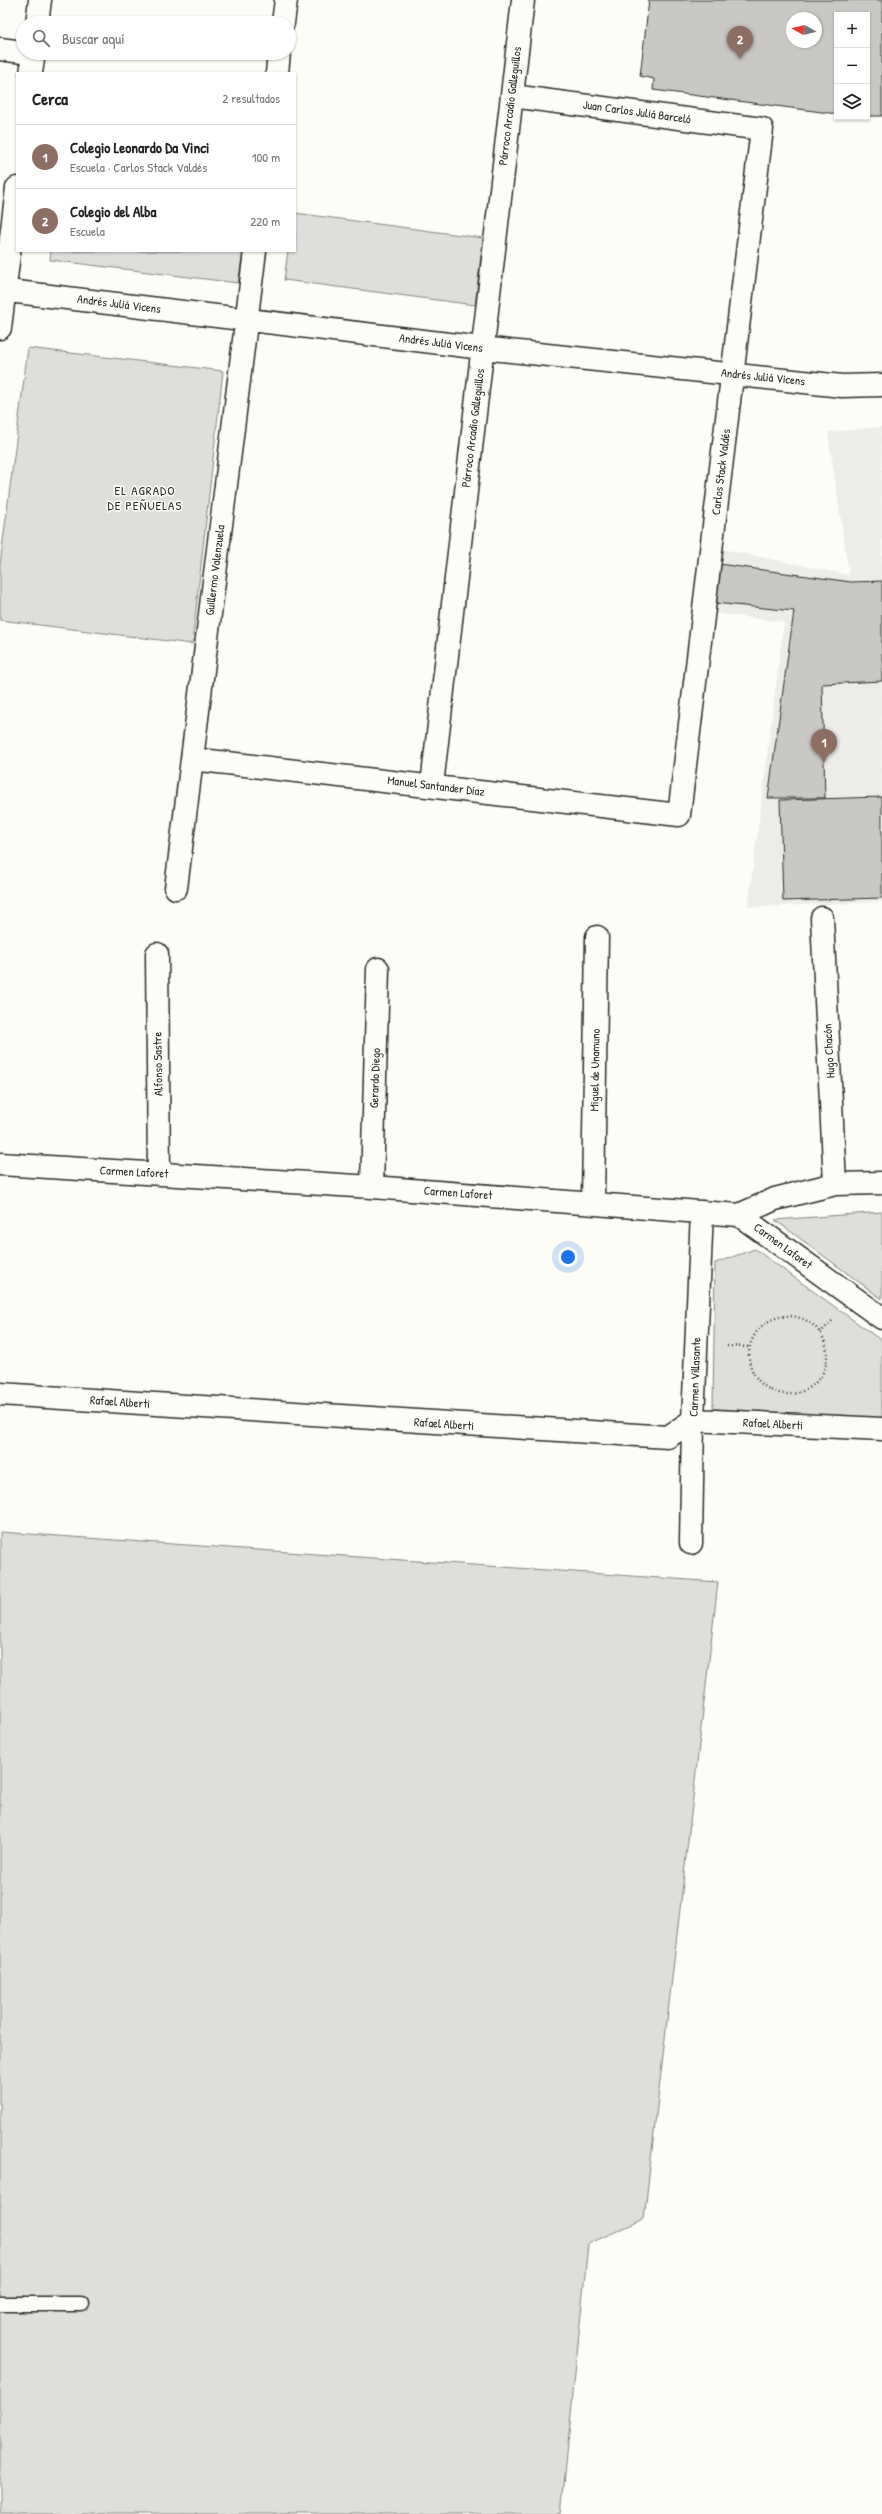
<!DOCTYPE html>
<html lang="es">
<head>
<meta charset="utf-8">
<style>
  :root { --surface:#fff; --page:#f6f6f6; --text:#222; --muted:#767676; --line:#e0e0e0; --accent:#1a73e8 }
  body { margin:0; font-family:"Patrick Hand",sans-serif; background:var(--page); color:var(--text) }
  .controls { position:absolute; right:12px; top:12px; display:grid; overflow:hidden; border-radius:0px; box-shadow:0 1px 3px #0004 }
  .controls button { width:36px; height:36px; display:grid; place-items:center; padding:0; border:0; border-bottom:1px solid var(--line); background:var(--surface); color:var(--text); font:20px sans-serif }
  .compass { position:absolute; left:786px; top:12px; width:36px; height:36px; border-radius:50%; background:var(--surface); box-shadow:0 1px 3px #0004; rotate:278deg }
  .you { position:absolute; left:568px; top:1257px; width:14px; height:14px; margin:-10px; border:3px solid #fff; border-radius:50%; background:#1a73e8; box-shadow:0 0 0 6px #1a73e833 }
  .badge { display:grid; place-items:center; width:26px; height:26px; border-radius:50%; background:var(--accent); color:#fff; font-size:13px; font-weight:700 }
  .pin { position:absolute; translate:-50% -33px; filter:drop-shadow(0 1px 2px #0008) }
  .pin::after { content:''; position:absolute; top:21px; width:14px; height:12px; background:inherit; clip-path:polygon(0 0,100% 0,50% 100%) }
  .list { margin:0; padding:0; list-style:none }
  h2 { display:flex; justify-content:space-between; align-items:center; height:52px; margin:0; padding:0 16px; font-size:17px }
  h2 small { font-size:13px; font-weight:400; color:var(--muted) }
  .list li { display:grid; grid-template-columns:26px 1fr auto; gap:12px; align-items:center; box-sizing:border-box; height:64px; padding:0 16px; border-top:1px solid var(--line) }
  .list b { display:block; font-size:15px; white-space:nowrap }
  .list p { margin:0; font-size:13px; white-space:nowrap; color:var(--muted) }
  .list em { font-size:13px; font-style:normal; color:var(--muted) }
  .icon { flex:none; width:22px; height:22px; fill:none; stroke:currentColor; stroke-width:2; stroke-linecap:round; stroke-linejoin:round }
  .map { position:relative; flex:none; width:882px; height:2514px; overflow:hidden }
  .search { position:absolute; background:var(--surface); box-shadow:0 1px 3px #0004; left:16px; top:16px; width:280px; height:44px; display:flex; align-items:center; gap:10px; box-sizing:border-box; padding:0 14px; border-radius:22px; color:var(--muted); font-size:15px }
  .panel { position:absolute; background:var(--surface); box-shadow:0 1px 3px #0004; left:16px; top:72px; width:280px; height:180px; border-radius:0px }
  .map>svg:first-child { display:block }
  .built { fill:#edece8 }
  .green { fill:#dfdeda; stroke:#858482 }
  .building { fill:#c9c8c4; stroke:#2b2b2b; fill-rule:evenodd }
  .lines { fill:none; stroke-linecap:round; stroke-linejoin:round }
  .service-casing { stroke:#2b2b2b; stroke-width:17 }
  .minor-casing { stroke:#2b2b2b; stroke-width:25 }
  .path { stroke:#2b2b2b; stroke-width:2.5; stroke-dasharray:1 3; stroke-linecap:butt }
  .service { stroke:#fdfcf7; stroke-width:14 }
  .minor { stroke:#fdfcf7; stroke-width:22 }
  .labels { text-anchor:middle; stroke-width:3; stroke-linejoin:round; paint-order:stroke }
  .street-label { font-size:12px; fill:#2b2b2b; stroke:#fdfcf7 }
  .neighbourhood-label { font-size:13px; letter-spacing:1px; fill:#2b2b2b; stroke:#fdfcf7 }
</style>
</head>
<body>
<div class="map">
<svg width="882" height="2514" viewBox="0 0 882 2514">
  <rect width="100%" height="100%" fill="#fdfcf7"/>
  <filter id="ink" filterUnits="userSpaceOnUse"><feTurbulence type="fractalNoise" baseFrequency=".025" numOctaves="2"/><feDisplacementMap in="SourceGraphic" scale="8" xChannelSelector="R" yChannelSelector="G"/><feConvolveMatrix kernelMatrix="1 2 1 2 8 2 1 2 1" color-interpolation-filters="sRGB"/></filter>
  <g filter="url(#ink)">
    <path class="built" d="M882,427V902L748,907L784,622L711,613L717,548L849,575L828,432Z"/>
    <path class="green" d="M295,213L483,238L475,305L284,280L288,251H295Z
      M51,251H243L238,283L50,260Z
      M28,348L223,371L192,644L0,620V564Z
      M882,1212V1299L775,1220Z
      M755,1249L882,1341V1420L713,1409L715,1263Z
      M0,1532L718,1582L644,2219L588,2244L561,2514H0Z"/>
    <path class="building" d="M649,0H882V116H867V15H837V114L653,90L654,79L640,76ZM792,18H816V42H792Z
      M719,564L851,582L882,581V681L822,684L825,798H768L794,611L714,603Z
      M882,797V898L783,901L780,800Z"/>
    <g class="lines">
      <defs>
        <path id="service" d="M0,2304H82"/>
        <path id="minor" d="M37,23L40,0
          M283,23L286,0
          M0,49L23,52
          M31,73L34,53
          M277,73L279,53
          M0,290L482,348L842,386L882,385
          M0,328L17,188
          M192,759L679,815L762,129L512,96
          M432,785L523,0
          M176,888L255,251
          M822,918L835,1184
          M157,954L159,1173
          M0,1164L372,1187L739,1215L882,1318
          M372,1187L378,969
          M593,1202L597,937
          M739,1215L775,1199L835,1184L882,1183
          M0,1394L668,1437L693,1420L882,1429
          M691,1543L693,1420L702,1212"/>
      </defs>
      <use href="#service" class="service-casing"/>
      <use href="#minor" class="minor-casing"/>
      <path class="path" d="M749 1355a39 39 0 1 1 78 0a39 39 0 1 1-78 0Z
        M820,1333L834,1319
        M727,1346L750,1347"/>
      <use href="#service" class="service"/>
      <use href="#minor" class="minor"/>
    </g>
  </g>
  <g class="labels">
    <g class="street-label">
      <text transform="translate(510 106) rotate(-83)" y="4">Párroco Arcadio Galleguillos</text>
      <text transform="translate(637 112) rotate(8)" y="4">Juan Carlos Juliá Barceló</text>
      <text transform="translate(119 304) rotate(7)" y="4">Andrés Juliá Vicens</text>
      <text transform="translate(441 343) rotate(7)" y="4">Andrés Juliá Vicens</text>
      <text transform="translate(763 377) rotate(6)" y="4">Andrés Juliá Vicens</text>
      <text transform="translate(473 428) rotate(-83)" y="4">Párroco Arcadio Galleguillos</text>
      <text transform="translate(721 472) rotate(-83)" y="4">Carlos Stack Valdés</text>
      <text transform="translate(215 570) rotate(-83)" y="4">Guillermo Valenzuela</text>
      <text transform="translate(436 786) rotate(7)" y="4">Manuel Santander Díaz</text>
      <text transform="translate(829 1051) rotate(-93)" y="4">Hugo Chacón</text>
      <text transform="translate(158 1064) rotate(-91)" y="4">Alfonso Sastre</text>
      <text transform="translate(595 1070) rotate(-89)" y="4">Miguel de Unamuno</text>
      <text transform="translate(375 1078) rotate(-88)" y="4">Gerardo Diego</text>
      <text transform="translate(134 1172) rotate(3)" y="4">Carmen Laforet</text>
      <text transform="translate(458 1193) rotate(4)" y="4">Carmen Laforet</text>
      <text transform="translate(783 1246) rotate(36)" y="4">Carmen Laforet</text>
      <text transform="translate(695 1377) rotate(-88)" y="4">Carmen Villasante</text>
      <text transform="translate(120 1402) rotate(4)" y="4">Rafael Alberti</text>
      <text transform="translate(444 1424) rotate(4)" y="4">Rafael Alberti</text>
      <text transform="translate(773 1424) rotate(3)" y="4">Rafael Alberti</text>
    </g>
    <g class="neighbourhood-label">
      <text x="145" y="495">EL AGRADO<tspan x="145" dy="15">DE PEÑUELAS</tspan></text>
    </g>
  </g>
</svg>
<div class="controls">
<button>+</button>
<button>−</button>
<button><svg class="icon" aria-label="layers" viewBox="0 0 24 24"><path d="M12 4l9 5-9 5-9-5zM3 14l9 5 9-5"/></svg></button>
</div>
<svg class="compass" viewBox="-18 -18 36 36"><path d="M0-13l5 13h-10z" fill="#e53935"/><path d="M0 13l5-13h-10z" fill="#767676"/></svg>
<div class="you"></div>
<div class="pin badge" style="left:824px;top:762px;background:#8d6e63">1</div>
<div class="pin badge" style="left:740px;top:59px;background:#8d6e63">2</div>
<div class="search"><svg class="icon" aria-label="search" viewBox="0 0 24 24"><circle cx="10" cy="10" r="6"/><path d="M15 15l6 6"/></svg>Buscar aquí</div>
<section class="panel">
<h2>Cerca<small>2 resultados</small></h2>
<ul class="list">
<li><span class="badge" style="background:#8d6e63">1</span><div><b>Colegio Leonardo Da Vinci</b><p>Escuela · Carlos Stack Valdés</p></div><em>100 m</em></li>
<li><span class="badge" style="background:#8d6e63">2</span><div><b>Colegio del Alba</b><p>Escuela</p></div><em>220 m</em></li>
</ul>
</section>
</div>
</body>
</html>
